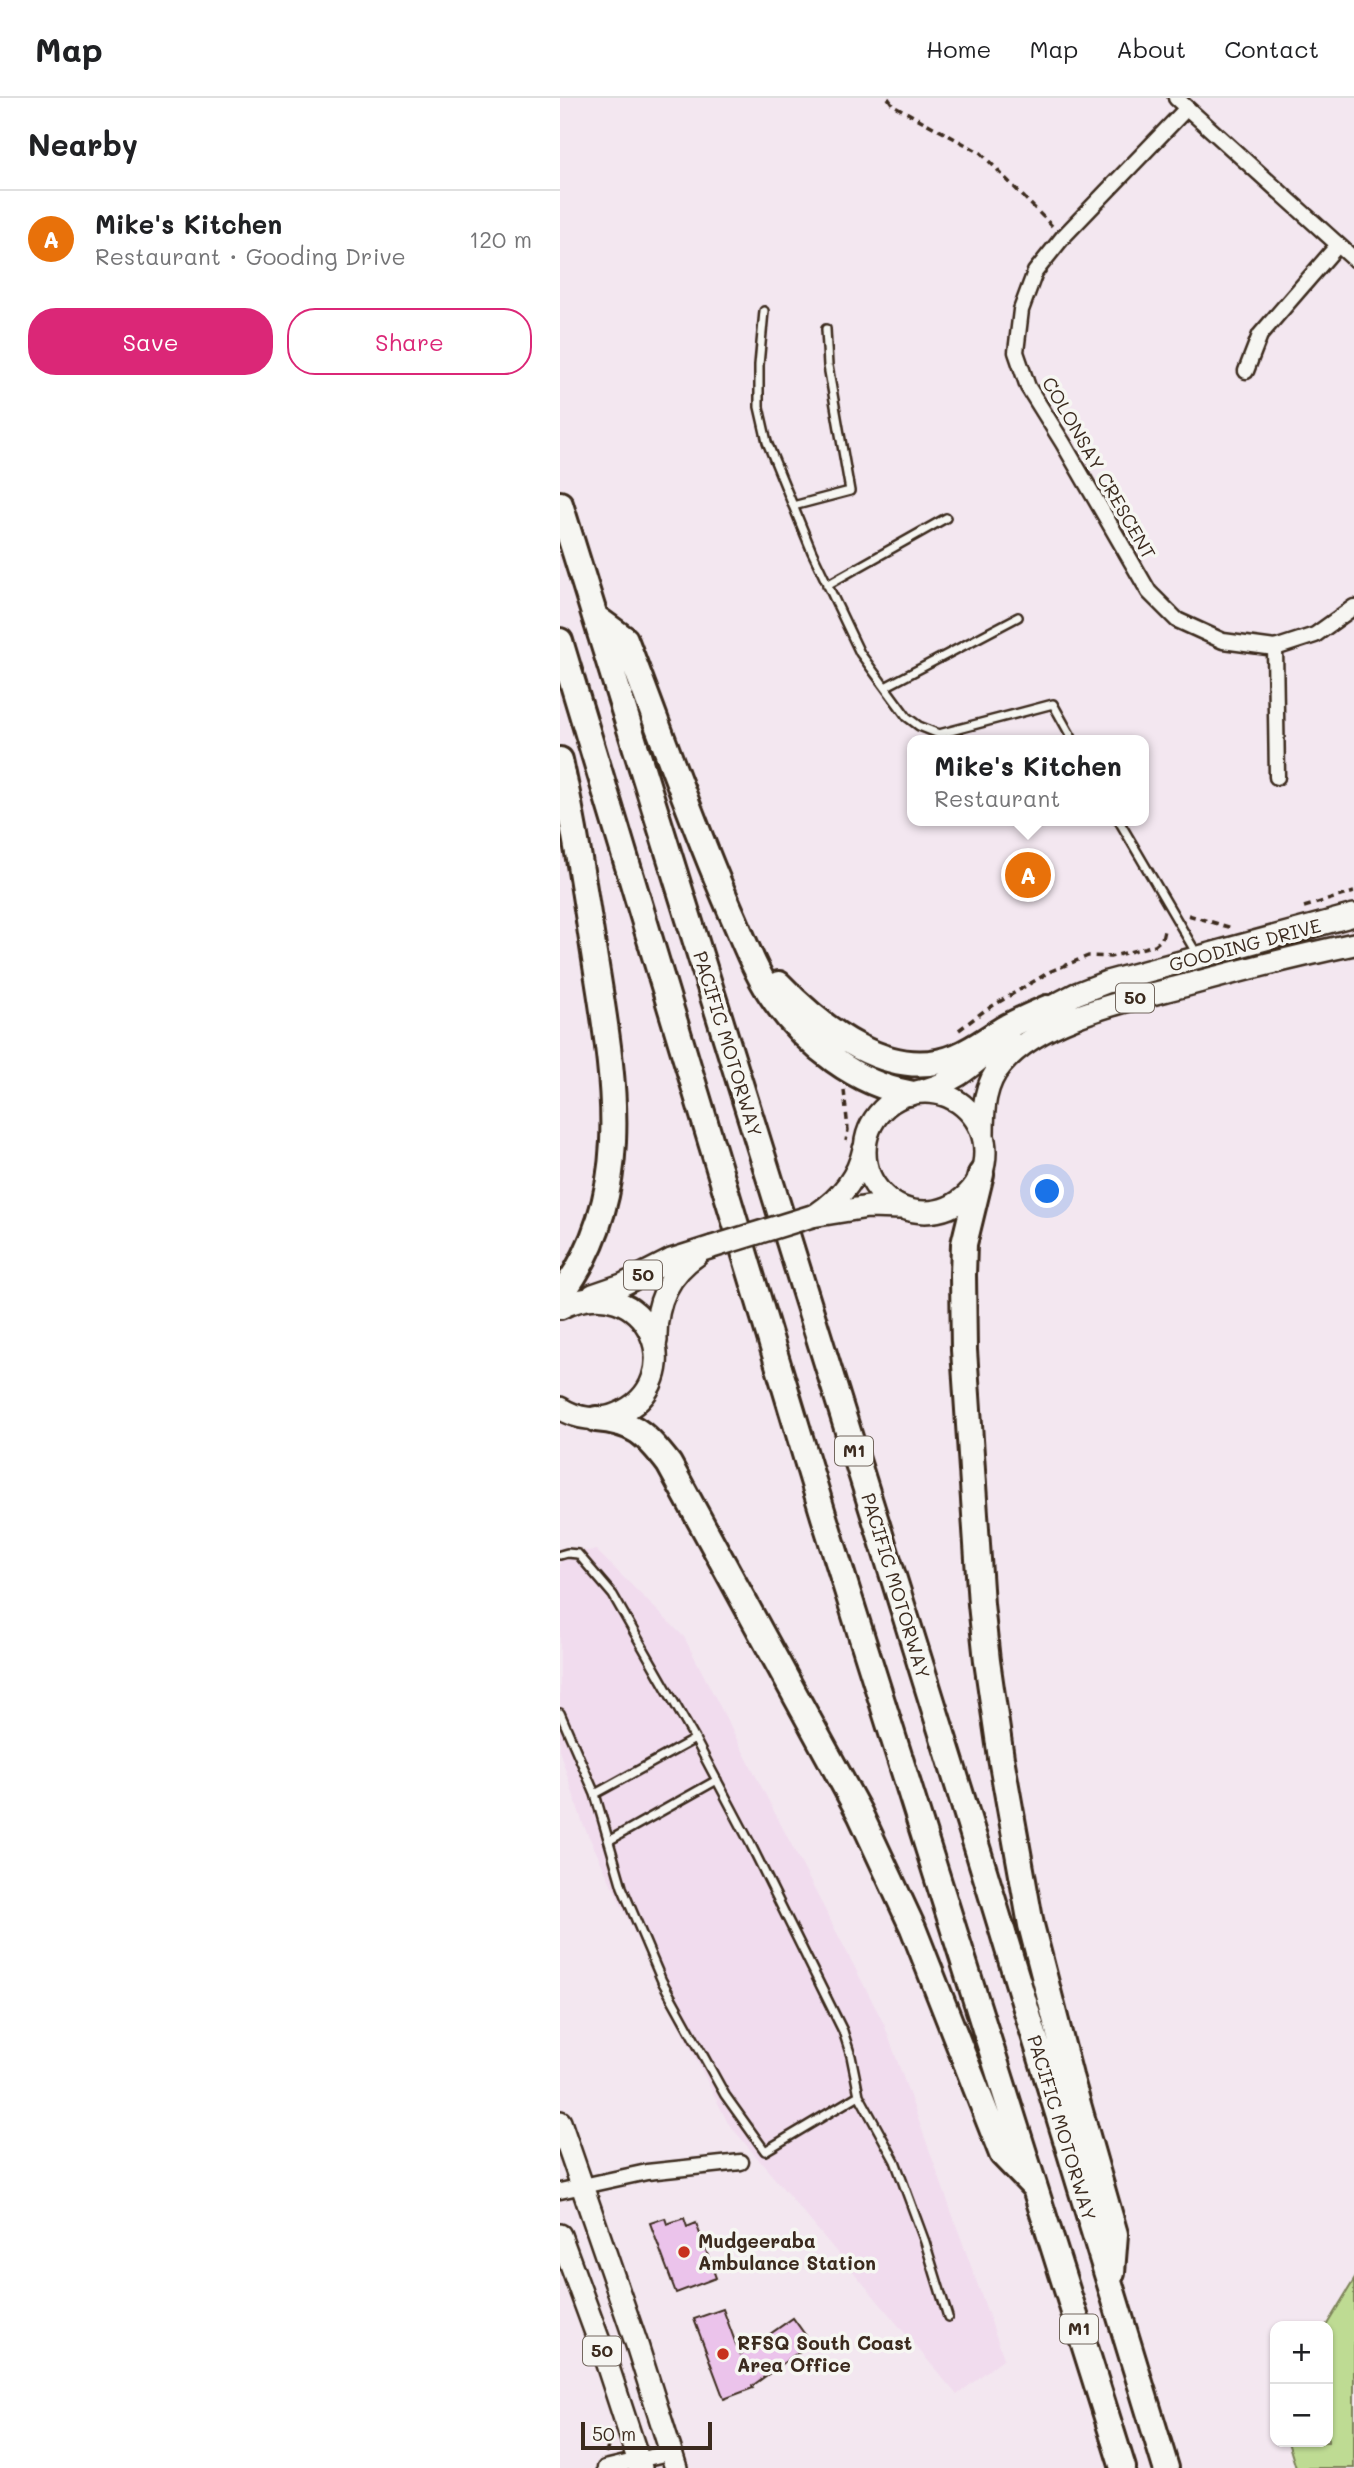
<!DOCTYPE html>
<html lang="en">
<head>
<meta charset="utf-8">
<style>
  :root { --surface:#fff; --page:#f6f6f6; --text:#202124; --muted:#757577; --line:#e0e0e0; --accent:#db2777 }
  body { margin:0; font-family:Mali,sans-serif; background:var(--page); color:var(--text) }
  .controls { position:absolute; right:21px; bottom:21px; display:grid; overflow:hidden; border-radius:14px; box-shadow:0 2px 5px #0004 }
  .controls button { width:63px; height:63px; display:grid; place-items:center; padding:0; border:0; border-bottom:2px solid var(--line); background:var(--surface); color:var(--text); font:35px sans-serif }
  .scale { position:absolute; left:21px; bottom:18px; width:131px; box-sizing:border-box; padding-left:7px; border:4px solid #3b2a1e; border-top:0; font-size:19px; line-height:24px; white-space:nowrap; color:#3b2a1e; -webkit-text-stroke:5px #f6f6f2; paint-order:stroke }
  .you { position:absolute; left:488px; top:1094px; width:24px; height:24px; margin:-18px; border:5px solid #fff; border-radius:50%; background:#1a73e8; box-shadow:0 0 0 10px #1a73e833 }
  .badge { display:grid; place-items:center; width:46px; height:46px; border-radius:50%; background:var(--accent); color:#fff; font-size:23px; font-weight:700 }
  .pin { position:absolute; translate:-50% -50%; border:4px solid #fff; box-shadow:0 2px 7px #0006 }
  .popup { position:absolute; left:347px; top:637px; width:242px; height:91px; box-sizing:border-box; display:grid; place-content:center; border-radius:14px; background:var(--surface); filter:drop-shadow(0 2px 5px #0005); font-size:23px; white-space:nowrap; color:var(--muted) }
  .popup b { font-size:26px; color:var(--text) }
  .popup::after { content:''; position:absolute; left:50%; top:100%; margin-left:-14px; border:14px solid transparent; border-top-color:var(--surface) }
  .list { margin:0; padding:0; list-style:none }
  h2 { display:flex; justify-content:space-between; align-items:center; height:91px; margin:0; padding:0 28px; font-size:30px }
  h2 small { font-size:23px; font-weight:400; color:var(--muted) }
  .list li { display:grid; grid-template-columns:46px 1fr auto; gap:21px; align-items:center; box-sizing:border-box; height:98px; padding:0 28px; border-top:2px solid var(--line) }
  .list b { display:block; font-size:26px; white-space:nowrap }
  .list p { margin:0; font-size:23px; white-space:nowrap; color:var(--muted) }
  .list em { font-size:23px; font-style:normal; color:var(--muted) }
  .actions { display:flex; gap:14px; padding:21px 28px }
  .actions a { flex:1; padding:16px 0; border:2px solid var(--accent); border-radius:28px; text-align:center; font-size:24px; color:var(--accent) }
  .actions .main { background:var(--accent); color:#fff }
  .map { position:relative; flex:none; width:794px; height:2370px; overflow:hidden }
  header { display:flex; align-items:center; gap:42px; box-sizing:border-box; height:98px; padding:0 35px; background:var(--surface); border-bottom:2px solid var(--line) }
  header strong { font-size:33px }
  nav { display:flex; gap:38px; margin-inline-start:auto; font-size:24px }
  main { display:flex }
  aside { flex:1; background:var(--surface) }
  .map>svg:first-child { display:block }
  .built { fill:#f1dcee }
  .green { fill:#bedb93; stroke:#7c8258; stroke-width:2 }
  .building { fill:#ebc3eb; stroke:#3b2a1e; stroke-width:2 }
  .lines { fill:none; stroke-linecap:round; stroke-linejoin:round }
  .lane-casing { stroke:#3b2a1e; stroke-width:12 }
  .street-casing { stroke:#3b2a1e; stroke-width:19 }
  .primary-casing { stroke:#3b2a1e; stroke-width:26 }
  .highway-casing { stroke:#3b2a1e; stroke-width:30 }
  .path { stroke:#3b2a1e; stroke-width:3.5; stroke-dasharray:7 5; stroke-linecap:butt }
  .lane { stroke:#f6f6f2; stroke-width:7 }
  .street { stroke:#f6f6f2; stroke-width:14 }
  .primary { stroke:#f6f6f2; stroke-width:21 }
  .highway { stroke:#f6f6f2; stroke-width:24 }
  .primary-bridge-casing { stroke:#3b2a1e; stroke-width:26; stroke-linecap:butt }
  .primary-bridge { stroke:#f6f6f2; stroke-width:21 }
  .poi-dot { fill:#c8321e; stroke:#f6f6f2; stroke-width:2.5 }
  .labels { text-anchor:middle; stroke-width:7; stroke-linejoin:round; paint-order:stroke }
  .shield { fill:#f6f6f2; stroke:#73675e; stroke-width:2 }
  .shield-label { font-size:18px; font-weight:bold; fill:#3b2a1e }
  .street-label { font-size:19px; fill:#3b2a1e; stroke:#f6f6f2 }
  .poi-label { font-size:19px; font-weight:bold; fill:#3b2a1e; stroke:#f6f6f2; text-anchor:start }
</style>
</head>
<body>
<header>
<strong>Map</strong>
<nav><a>Home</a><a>Map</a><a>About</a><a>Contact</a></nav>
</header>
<main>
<aside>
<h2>Nearby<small></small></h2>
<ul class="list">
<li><span class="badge" style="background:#e8710a">A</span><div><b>Mike's Kitchen</b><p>Restaurant · Gooding Drive</p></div><em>120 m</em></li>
</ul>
<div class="actions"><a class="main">Save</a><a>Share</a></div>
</aside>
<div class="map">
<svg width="794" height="2370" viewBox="0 0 794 2370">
  <rect width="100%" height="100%" fill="#f3e7f0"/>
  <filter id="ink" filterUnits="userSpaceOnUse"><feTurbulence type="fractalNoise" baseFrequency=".0143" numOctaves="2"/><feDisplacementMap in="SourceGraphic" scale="14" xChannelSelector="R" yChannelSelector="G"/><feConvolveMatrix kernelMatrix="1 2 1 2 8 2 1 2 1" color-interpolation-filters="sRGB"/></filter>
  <g filter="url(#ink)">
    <path class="built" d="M36,1452L124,1539L324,1926L444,2260L397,2297L168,2025L100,1889L23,1726L0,1655V1455Z"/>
    <path class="green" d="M794,2182V2370H736L728,2344H768L766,2228Z"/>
    <path class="building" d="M105,2120L107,2126L124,2120L127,2129L136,2125L156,2180L116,2195L90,2125Z
      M163,2211L180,2257L233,2220L251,2245L192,2288L193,2290L164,2301L134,2221Z"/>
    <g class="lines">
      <defs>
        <path id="lane" d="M204,213L199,267V309L207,344L252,454L300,555L347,619L359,628L379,636L493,606L513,642
          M233,408L290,393L268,268L266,231
          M267,487L386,420
          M325,589L458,519
          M559,723L638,858
          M0,1457L7,1455L18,1456L53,1497L135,1641L190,1745L283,1933L291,1958L299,1997L335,2063L365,2144L388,2219
          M0,1615L35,1696L62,1789L102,1883L165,1997L205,2053L299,1997
          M35,1696L135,1641
          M50,1742L157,1682"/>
        <path id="street" d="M616,0L794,161
          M626,11L503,139L475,174L461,212L456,254L468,289L503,345L589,494L617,522L663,543L715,550L755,537L794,509
          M686,273L700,237L777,148
          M715,550L717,679
          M0,2093L87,2074L181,2064
          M45,2370L112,2354"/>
        <path id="primary" d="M474,918L516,896L547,884L794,817
          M305 1054a60 60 0 1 1 120 0a60 60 0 1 1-120 0Z
          M356,994C399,985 416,963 448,937
          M423,1037C423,1012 424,986 442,966C482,919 570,902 627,887C682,872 738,858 794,846
          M257,1116C281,1100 298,1079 304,1051
          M252,1118L308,1109L341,1110
          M33,1197L62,1187L111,1162L152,1149
          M0,1210C88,1166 134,1285 57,1316C38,1324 17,1321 0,1310
          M96,1243C95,1208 107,1177 137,1157
          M0,2024L77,2247L116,2370
          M0,2137L43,2254L81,2370"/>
        <path id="highway" d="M0,406L401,1697L606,2370
          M35,519L65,541C100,632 132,725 171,814C185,845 196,877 216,904C247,947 296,986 349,995
          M0,543L264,1419L563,2370
          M0,662C14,725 24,790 34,855C52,972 79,1094 0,1198
          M219,886C261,930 331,986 397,958C414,951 428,940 443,931C457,923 472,917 487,910
          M421,1076L404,1146L403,1177L404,1252L421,1506L427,1563L441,1660L471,1827L510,1978L555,2136L552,2174
          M36,1321C74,1324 86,1336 109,1366L300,1716L353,1830L442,2056L473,2088"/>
      </defs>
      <use href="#lane" class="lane-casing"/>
      <use href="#street" class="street-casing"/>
      <use href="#primary" class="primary-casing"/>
      <use href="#highway" class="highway-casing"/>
      <path class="path" d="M328,0L333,7L421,55L492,128
        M744,809L794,794
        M628,817L672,830
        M399,932L424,913L491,873L528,858L550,859L595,847L602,841L604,832L607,830
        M284,992L288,1032L286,1043
        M46,2355L51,2340"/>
      <use href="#lane" class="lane"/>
      <use href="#street" class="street"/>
      <use href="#primary" class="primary"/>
      <use href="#highway" class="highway"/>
      <defs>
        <path id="primary-bridge" d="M152,1149L252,1118"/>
      </defs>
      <use href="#primary-bridge" class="primary-bridge-casing"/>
      <use href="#primary-bridge" class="primary-bridge"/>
    </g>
  </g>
  <g class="poi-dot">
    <circle cx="124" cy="2154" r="7"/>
    <circle cx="163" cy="2256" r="7"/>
  </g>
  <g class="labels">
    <g class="shield">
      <rect x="556" y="885.5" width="38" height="29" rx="5"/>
      <rect x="64" y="1162.5" width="38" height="29" rx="5"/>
      <rect x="275" y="1338.5" width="38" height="29" rx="5"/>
      <rect x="500" y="2216.5" width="38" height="29" rx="5"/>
      <rect x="23" y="2238.5" width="38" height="29" rx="5"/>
    </g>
    <g class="shield-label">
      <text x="575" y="906">50</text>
      <text x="83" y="1183">50</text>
      <text x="294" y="1359">M1</text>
      <text x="519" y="2237">M1</text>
      <text x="42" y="2259">50</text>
    </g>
    <g class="street-label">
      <text transform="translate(539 370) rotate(60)" y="7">COLONSAY CRESCENT</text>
      <text transform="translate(685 847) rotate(-15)" y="7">GOODING DRIVE</text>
      <text transform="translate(168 946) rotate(73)" y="7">PACIFIC MOTORWAY</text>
      <text transform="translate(336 1488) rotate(73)" y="7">PACIFIC MOTORWAY</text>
      <text transform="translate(502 2030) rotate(73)" y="7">PACIFIC MOTORWAY</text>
    </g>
    <g class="poi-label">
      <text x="138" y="2150">Mudgeeraba<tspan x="138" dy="22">Ambulance Station</tspan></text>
      <text x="177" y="2252">RFSQ South Coast<tspan x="177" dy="22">Area Office</tspan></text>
    </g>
  </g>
</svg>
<div class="controls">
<button>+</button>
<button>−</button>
</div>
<div class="scale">50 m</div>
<div class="you"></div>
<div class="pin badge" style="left:468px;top:777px;background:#e8710a">A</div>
<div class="popup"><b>Mike's Kitchen</b>Restaurant</div>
</div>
</main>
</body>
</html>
